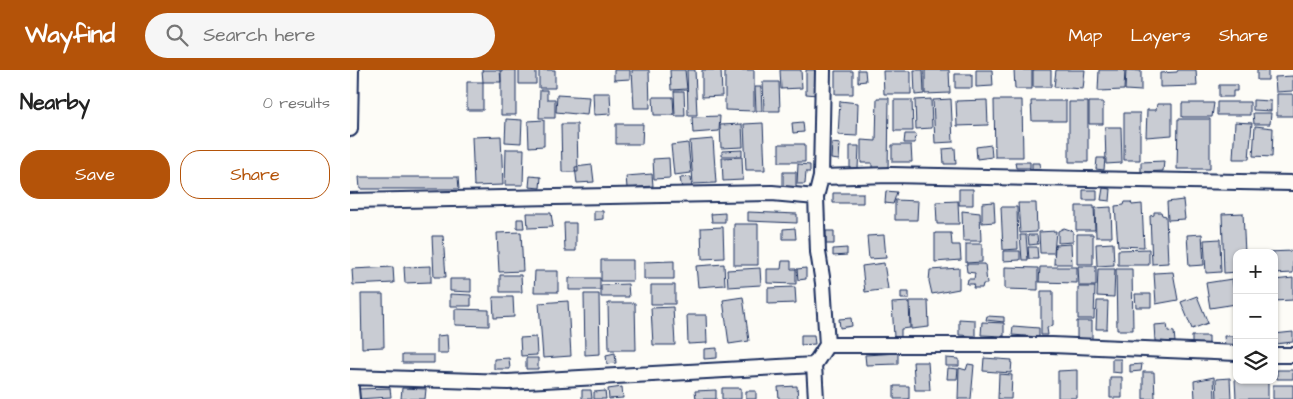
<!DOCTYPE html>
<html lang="en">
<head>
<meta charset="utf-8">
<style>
  :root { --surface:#fff; --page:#f6f6f6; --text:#222; --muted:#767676; --line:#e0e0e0; --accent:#b45309 }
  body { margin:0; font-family:"Architects Daughter",sans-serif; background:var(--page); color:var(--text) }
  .controls { position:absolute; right:15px; bottom:15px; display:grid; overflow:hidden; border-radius:10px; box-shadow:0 1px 4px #0004 }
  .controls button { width:45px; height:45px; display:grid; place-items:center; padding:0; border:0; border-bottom:1px solid var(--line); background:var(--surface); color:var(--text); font:25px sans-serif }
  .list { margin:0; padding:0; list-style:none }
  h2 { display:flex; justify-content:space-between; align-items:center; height:65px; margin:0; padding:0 20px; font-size:21px }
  h2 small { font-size:16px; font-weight:400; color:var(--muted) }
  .actions { display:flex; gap:10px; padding:15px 20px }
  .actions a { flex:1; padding:11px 0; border:1px solid var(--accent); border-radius:20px; text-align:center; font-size:18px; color:var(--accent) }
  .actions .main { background:var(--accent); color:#fff }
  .icon { flex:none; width:28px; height:28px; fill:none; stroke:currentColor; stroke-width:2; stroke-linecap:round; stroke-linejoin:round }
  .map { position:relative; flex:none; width:943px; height:329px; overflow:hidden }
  header { display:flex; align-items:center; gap:30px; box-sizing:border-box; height:70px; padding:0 25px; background:var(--accent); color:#fff }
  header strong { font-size:24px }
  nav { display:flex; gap:28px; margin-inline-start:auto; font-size:18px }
  .search { width:350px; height:45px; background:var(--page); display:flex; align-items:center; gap:12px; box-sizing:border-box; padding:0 18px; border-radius:28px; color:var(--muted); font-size:19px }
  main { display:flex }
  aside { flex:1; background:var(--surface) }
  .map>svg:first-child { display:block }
  .building { fill:#c9ccd3; stroke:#1b2f5e }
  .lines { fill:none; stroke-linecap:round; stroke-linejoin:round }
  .minor-casing { stroke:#1b2f5e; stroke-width:18 }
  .minor { stroke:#fdfcf7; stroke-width:14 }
</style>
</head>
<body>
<header>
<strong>Wayfind</strong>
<div class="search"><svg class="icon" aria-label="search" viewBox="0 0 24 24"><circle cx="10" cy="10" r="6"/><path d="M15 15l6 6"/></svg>Search here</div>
<nav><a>Map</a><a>Layers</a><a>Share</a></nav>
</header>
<main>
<aside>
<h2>Nearby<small>0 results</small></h2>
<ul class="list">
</ul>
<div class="actions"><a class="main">Save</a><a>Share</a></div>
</aside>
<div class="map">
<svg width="943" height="329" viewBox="0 0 943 329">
  <rect width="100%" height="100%" fill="#fdfcf7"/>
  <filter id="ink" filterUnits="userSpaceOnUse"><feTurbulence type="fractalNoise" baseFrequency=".02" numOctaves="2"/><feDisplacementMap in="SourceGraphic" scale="10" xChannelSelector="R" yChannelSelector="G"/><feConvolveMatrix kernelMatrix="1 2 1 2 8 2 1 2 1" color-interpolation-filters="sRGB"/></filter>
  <g filter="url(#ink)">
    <path class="building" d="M132,0H150L151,12H133Z
      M151,0H166V45H151Z
      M169,0H186V14H169Z
      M189,0H205V18H189Z
      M264,0H280V9L264,10Z
      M282,0H299L300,38H284Z
      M320,0H335L337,19L321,20Z
      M337,0H345L347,45H338Z
      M352,0H371L372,26L352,27Z
      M375,0H404V41L375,40Z
      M430,0H451L452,18L431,19Z
      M456,0H467V25L456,24Z
      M508,0H515L516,11L508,12Z
      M564,0H573L574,24L565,25Z
      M575,0H599L600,23L575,24Z
      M626,0H642L643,16L626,17Z
      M664,0H682V19H665Z
      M683,0H701V17H683Z
      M706,0H735L733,19L704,17Z
      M749,0H775L774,20L748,21Z
      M776,0L791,1V21L775,20Z
      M828,0H846L847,16L810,17V3L827,2Z
      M907,0H918V10H907Z
      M485,1H503V24H485Z
      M533,1H561V24H534Z
      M605,4H622V18H605Z
      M943,6V21L926,22L925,7Z
      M117,12H133V40H117Z
      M413,12H429L430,41H414Z
      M869,15H887V21H883V27H869Z
      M405,17H411L412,41H406Z
      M190,20H197V29H205V48H189Z
      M324,21H334L335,46H325Z
      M243,23H260L261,44L244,45Z
      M927,24H943V46H927Z
      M207,25L239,27L237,45L206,42Z
      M303,27H323L324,45H304Z
      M527,28H539L538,102H522V93H511V70L526,71Z
      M581,29L582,58L566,59L565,30Z
      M601,29L603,72L585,73L583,30Z
      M544,30H562L563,61H544Z
      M637,30L638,55L607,56L606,31Z
      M644,30H672L673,87H645Z
      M903,30L921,31V41L903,40Z
      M490,31L508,33L507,66L488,65Z
      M681,31H716V51H682Z
      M719,32H738V92H719Z
      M739,32H753V54H739Z
      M867,32H900V45H867Z
      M832,33H864L862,47H832Z
      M807,34H822V65L796,67L797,40H806Z
      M774,43H790V90H774Z
      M903,43H921L920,54H904Z
      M370,46L369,61L343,63L342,47Z
      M156,49L172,50L171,73L155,72Z
      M828,49H860V99H827Z
      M194,50V76L179,77L178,51Z
      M453,52L454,62L443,63L442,53Z
      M885,52L902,53L899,89H883Z
      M413,53L415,100H396L394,54Z
      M211,54H227L228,102H212Z
      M266,54H293L292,74H266Z
      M392,54L393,77L371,78L370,55Z
      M905,56L923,58L922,87L903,86Z
      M755,57H771L772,93L756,94Z
      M555,64H566L565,73H554Z
      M151,66L153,115L124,116L122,67Z
      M363,69L366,113L343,114L340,71Z
      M338,73L341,103L324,105L321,75Z
      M482,73L490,74L489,90L481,89Z
      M429,74H455V92H429Z
      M542,75H561L562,92H542Z
      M641,75L642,87L627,89L626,77Z
      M500,76H509L508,99H500Z
      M605,78L606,94H594L593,79Z
      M156,79H174L173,115H155Z
      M392,80V86H372V81Z
      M392,87L393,110L373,111L372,88Z
      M319,88L320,108L304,109L303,89Z
      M747,88H755L754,100L746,99Z
      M814,91L813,101L791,102V92Z
      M665,92H680V98H666Z
      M682,93H690L691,102H682Z
      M448,94L460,95V102H456L455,114H447Z
      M242,95L244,112L227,113L225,97Z
      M433,102H446V119H433Z
      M302,104L303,116L277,118L276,106Z
      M180,106L191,107L190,118L179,117Z
      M9,107H108L109,119H10Z
      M341,107L342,118L332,119L330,108Z
      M753,118L761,119L760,131L751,130Z
      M609,119H623V135H609Z
      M733,120H747V130H733Z
      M536,121L547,122L543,134L535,133Z
      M483,123H513V133H483Z
      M545,130L568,131L567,150H545Z
      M833,130L835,149L818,150L817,132Z
      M608,131L609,154H587L586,132Z
      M644,132L645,152L632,153V133Z
      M775,132H781L782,135L792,134L794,177L768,176L765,136L774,135Z
      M668,133H686L687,162L670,163Z
      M726,136H744L745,160H726Z
      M651,137H667L668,179L653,180Z
      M761,137L762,167H746L745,138Z
      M244,141H253V149L244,150Z
      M612,141L630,143L631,171H613Z
      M398,142L447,144V153L398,151Z
      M804,142H811L812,145L816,146L818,193L802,194L800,146L804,145Z
      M177,143H201L203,157L178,158Z
      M375,143V152H362L361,144Z
      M893,143L895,183H887V202L874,203L872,144Z
      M167,149H173L174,158H167Z
      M214,153H226V181H215Z
      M384,154H408V195H384Z
      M373,157L374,188L352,189L351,158Z
      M445,158L446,169H433V159Z
      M714,158L723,161V172L708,173V161Z
      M476,161H484V174H476Z
      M706,161L704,183H690L689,162Z
      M171,162L173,201L149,202L147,163Z
      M585,163H601L602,175H610L611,190L585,192Z
      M727,164H743V194H727Z
      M852,164L854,195L839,196L837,165Z
      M534,165L536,188L519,189L517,166Z
      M670,165H676L678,190H672Z
      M678,165H687L688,174L679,175Z
      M82,166H93L96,207H84Z
      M870,169L871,202L856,203L854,170Z
      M763,173L764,195L747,196L746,174Z
      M616,174H632V192L616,193Z
      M721,174L722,194H704L705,175Z
      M678,177H687L688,189H679Z
      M497,178V185L483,186V179Z
      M799,179V195H768V180Z
      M653,181H670V190L653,191Z
      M943,181V203L924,204V183L916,182Z
      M251,190H283V211H251Z
      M324,191V209H294V192Z
      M432,191H441V199H446V214L417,213V199H431Z
      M534,193L538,219L515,222L512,196Z
      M374,194L375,215L348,217L346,196Z
      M616,194H635L637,214H633L632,218H623L624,214H617L618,209H624L625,203L617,202Z
      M81,196V212L55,213L54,197Z
      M728,196H746V216H729Z
      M43,197L44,213L3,215L2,199Z
      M655,197L688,198V220L655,219Z
      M690,197H727V213L689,212Z
      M410,198L411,215L378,217L377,200Z
      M456,198V209L448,210L447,199Z
      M609,198V219L582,224L579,211L580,200Z
      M748,199H765L764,227L747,226Z
      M766,199H782L783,260H767Z
      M185,201H208V222H184Z
      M823,202L828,230L806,234L804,203Z
      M150,205H171L172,222H150Z
      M219,208H250V220H219Z
      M943,208V230L924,231V210Z
      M100,209H121V222L100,221Z
      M882,209L886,234L860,238L856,213Z
      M278,214L279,227H251V215Z
      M301,215H325V234H301Z
      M445,217L446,233L418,234V218Z
      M728,217H745L744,249H728Z
      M691,221H703V255L697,258L698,265H691Z
      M551,222H559V229H551Z
      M11,224H33L34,277L12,278Z
      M100,224L121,225V236H100Z
      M234,224H249L250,284L235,285Z
      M785,224H801V237H786Z
      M847,226L858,253L842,259L831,232Z
      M143,227H163L164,247L144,248Z
      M393,227L399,271L379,274L373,230Z
      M218,231L221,286L193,288L189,233Z
      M560,231H578L579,257L561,259Z
      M747,231H758L757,259H746Z
      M559,232L560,258L551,259V267H544L542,233Z
      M258,233H285L286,280H259Z
      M323,237L325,275H303L301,238Z
      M105,239L139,240V256L105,255Z
      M337,245H356L357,273L338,274Z
      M637,246L654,247V252L636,250Z
      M501,248L502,256L490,258L489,249Z
      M609,249L625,250V266L609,265Z
      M727,251H742V269H727Z
      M632,252L654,253V266L631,265Z
      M817,254L818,261L824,262L825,272L805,271L804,255Z
      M663,256L689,258V267L662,265Z
      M943,262V272L925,274L924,264Z
      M97,265L98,283H87V266Z
      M451,265H464L465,274L451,275Z
      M842,266H859V275L842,276Z
      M874,266H883L884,275L875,276Z
      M186,267L187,285L171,286L170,268Z
      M367,278V288L354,289V279Z
      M265,283L266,293L257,294L256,285Z
      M548,283V294L516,295L515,285Z
      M52,285H84V293H52Z
      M159,288L160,299H144V289Z
      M176,288H188V299H176Z
      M596,288L609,289V296H596Z
      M634,288L662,290L661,303L633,301Z
      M762,289H771V303L762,302Z
      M563,292H578L580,320H565Z
      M618,294L624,295L621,329H608L609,298L616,300Z
      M792,294L791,301L780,302V295Z
      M598,298L608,299L607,309H597Z
      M727,300V328H708V301Z
      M927,300H943V309H927Z
      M793,302H804L805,329H793Z
      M649,304L662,305L661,329H648Z
      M760,307H772V328H760Z
      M864,307L865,329H845L844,311Z
      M880,308L881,329H867L866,309Z
      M885,309L918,310V329H886Z
      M923,315H943V329H923Z
      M447,316L448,329H429L428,317Z
      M544,316H559V329H544Z
      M272,317L273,328L259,329L258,319Z
      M40,318L41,327L7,329V319Z
      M52,318L76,319L75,329H51Z
      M372,318H391V329H372Z
      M232,320H241L242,329H232Z
      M366,320V329H346L345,321Z
      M255,321L256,329H244V322Z
      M396,321H406V329H396Z"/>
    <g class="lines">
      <defs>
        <path id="minor" d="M0,59L1,0
          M471,107L540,105L943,113
          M0,131L422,123L466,127
          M477,275H702L887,283
          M924,285H943
          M0,307L158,312L464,295
          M0,309L2,329
          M466,329L464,295L477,275L473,213L468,182L466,127L471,107L473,0"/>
      </defs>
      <use href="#minor" class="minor-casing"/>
      <use href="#minor" class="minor"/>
    </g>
  </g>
</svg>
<div class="controls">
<button>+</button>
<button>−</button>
<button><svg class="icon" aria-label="layers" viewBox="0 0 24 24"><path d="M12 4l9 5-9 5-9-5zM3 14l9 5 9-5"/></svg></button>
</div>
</div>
</main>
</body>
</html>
